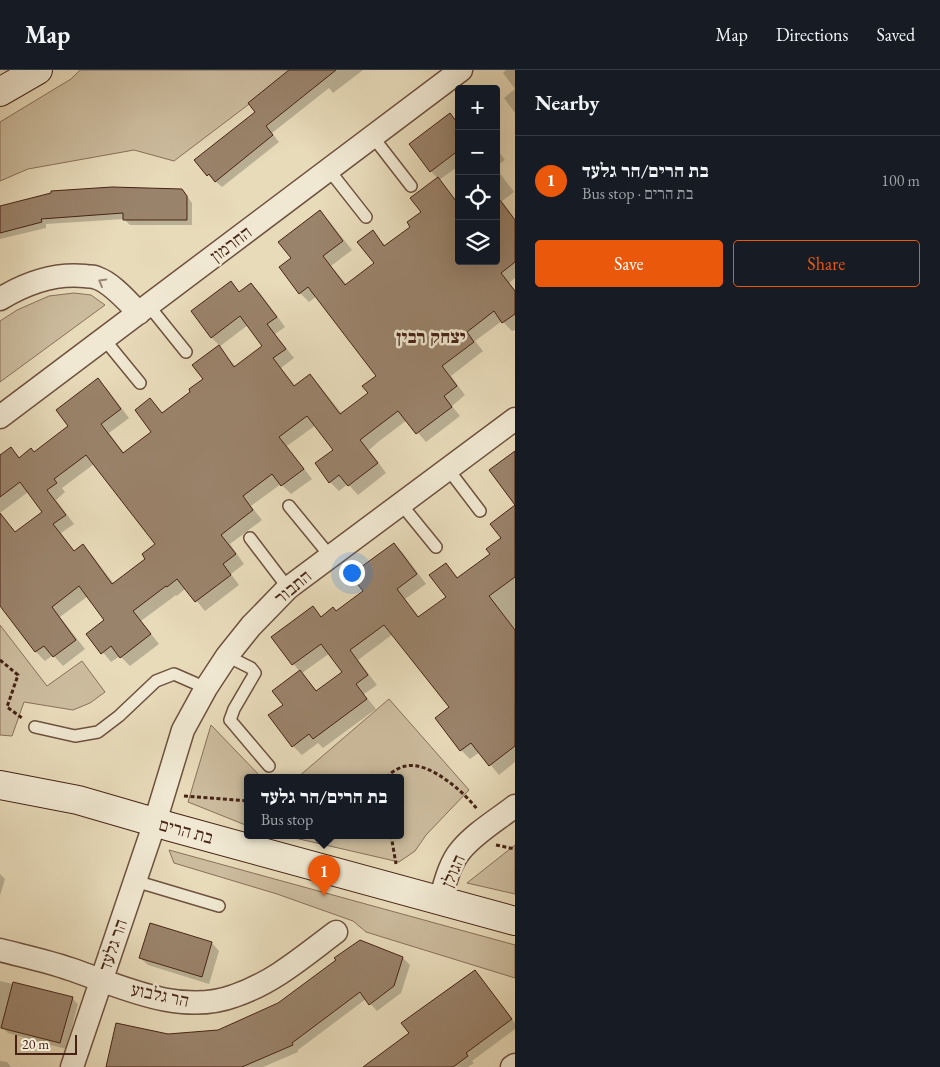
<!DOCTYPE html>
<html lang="en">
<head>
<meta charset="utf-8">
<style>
  :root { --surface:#171b24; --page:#20242c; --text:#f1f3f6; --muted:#9ea1a6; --line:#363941; --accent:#ea580c }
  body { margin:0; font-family:"EB Garamond","Frank Ruhl Libre",serif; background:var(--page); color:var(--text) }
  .controls { position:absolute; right:15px; top:15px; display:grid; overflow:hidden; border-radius:5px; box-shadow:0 5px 20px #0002 }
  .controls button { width:45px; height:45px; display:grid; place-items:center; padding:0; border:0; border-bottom:1px solid var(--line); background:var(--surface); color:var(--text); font:25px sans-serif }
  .scale { position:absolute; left:15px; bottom:12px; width:62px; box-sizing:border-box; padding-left:5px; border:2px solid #462315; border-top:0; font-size:14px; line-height:18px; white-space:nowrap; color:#462315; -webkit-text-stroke:4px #f0e8d2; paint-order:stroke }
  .you { position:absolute; left:351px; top:502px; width:18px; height:18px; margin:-12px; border:4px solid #fff; border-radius:50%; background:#1a73e8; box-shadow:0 0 0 8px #1a73e833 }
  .badge { display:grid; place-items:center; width:32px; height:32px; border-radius:50%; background:var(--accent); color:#fff; font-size:16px; font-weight:700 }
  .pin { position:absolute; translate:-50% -41px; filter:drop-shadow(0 1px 2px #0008) }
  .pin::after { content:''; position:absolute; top:26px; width:18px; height:15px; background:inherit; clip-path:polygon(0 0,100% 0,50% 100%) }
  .popup { position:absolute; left:244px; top:704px; width:160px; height:65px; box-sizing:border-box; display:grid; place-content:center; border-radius:5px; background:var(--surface); filter:drop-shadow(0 1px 4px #0005); font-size:16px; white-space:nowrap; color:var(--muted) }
  .popup b { font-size:19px; color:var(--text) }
  .popup::after { content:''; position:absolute; left:50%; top:100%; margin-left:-10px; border:10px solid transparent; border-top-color:var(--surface) }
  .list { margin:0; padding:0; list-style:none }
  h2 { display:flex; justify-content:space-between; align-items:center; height:65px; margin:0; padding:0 20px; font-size:21px }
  h2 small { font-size:16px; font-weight:400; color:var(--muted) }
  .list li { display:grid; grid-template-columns:32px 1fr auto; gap:15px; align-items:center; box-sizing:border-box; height:90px; padding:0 20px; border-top:1px solid var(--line) }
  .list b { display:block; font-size:19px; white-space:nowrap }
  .list p { margin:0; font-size:16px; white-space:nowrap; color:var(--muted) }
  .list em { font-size:16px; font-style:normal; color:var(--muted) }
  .actions { display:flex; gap:10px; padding:15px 20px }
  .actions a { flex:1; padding:11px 0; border:1px solid var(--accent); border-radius:5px; text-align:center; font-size:18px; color:var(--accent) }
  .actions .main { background:var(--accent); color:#fff }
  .icon { flex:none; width:28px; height:28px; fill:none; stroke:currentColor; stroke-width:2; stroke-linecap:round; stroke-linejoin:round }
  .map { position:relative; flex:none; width:515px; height:997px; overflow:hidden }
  header { display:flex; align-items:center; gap:30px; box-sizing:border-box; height:70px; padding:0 25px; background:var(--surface); border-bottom:1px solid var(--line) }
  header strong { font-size:24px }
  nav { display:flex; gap:28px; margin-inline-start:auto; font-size:18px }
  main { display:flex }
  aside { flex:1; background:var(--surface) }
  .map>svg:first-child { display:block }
  .green { fill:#ccbc9e; stroke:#89705a }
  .shadow { fill:#0003; fill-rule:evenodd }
  .building { fill:#9a836b; stroke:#462315; fill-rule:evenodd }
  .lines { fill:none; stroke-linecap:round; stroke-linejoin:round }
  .lane-casing { stroke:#6e513e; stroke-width:14 }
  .street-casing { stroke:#6e513e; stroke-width:25 }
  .secondary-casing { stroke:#462315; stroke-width:30 }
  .path { stroke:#462315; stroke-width:3; stroke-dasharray:4 2.5; stroke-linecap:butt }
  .lane { stroke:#f0e8d2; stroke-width:11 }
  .street { stroke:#f0e8d2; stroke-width:22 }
  .secondary { stroke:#f0e8d2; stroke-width:28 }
  .oneway { stroke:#9b8674 }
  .labels { text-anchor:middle; stroke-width:5; stroke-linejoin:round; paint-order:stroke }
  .street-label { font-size:18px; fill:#462315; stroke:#f0e8d2 }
  .neighbourhood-label { font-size:19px; font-weight:bold; fill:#462315; stroke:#f0e8d2 }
</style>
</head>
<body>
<header>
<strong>Map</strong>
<nav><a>Map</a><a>Directions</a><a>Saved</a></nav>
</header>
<main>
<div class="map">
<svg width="515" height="997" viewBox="0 0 515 997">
  <rect width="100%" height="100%" fill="#e8dbba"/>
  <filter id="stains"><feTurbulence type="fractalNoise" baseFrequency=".004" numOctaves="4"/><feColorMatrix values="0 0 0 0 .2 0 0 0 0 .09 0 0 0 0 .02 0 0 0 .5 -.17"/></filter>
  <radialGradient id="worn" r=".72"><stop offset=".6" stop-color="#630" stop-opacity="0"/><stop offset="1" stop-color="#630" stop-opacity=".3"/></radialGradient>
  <path class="green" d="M80,0H294L174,91L134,80L28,99L0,111V52L71,9Z
    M74,223L91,225L105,235L0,312V251L17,240L49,226Z
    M0,555L47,616L82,591L105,622L90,633L73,640L24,632L12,666L0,665Z
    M389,629L469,720L426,765L415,781L399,792L282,765H400V707H298Z
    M211,655L261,707H248V756L188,732Z
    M515,775V824L467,813Z
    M169,780L515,875V908L366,862L353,851L277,824L174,793Z"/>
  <path class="shadow" d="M291,0H363L333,23L329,18L272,63L279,72L222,117L208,105Z
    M506,0H515V43L504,28L515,19L503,3Z
    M450,45L459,54V96L439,110L455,129L459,127V191H496V98L514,122L502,131L515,149V208L509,213L515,220V260L512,261L502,251L475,271L483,281L451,306L465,325L452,336L460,346L426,372L407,350L378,372L369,380L386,403L358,425L348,414L339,421L330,412L335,380L316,355L287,376L312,409L291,424L281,414L251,436L262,450L230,474L244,494L231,504L239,515L205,541L186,518L177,526L176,525L141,551L159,574L130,596L120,586L111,592L88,564L106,550L88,526L60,547L85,579L63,596L53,585L45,591L36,582L0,534V444L16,463L44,442L28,422L0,443V387L11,379L20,388L34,383L70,356L98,310L107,319L129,348L109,363L124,383L153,362L150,329L163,344L192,322L204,309L194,295L220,276L211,267L231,213L240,223L251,214L260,223L285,257L275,264L294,288L281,298L296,317L310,306L319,315L342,344L370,323L378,306L317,226L309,232L300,223L292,188L320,142L329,151L352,180L331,196L347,215L375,194L372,162L386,176L412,157L423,142L438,109L431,101ZM248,255L264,276L236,297L219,277ZM94,394L157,474L147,489L114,514L92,485L83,476L75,482L61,463L74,454L56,430L65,422L62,418Z
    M496,78L505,90L496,96Z
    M187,126L192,133V155H130L124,149L46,154V158L0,169V137Z
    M515,437V692L499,705L480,682L470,689L461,680L436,648L450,637L393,564L358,590L377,615L364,624L376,639L323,678L318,673L302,685L293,676L285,635L300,602L272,567L312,538L322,547L337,543L364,522L394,474L403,483L426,514L405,529L420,548L448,527L446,494L459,509L492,484L503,468ZM330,583L344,602L317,621L302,603Z
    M0,804L5,809L0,826Z
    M151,855L212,873L219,881L209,914L148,895L140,888Z
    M360,871L403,888L410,895L401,923L377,941L366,929L298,980V982L263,997H175L218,961L278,934L337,891Z
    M475,901L515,953V959L472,991L474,993L468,997H365L411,963Z
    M0,911L72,928L78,934L66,979L8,963L4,959L0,958Z
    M0,991L7,992L11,997H0Z"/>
  <path class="building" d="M289,0H336L266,56L273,65L215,112L209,104L207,106L194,90L255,42L248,33Z
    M450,43L459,55V80L430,102L409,74Z
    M438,107L459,135V191H496V125L515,150V192L501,203L515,221V244L502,253L494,241L467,262L474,272L442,296L457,316L444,326L452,337L416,364L398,341L369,363L360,370L378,393L348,416L339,405L329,413L315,393L333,380L307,346L279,367L304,399L281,416L272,404L243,426L253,440L221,465L236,484L223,494L231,505L195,532L177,509L167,517L166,516L133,541L151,564L120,588L111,576L101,584L86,564L104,550L79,516L52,537L76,570L53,587L44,576L35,582L0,536V443L15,462L42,442L20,412L0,427V385L11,377L19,388L31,378L34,382L68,356L56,340L98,308L121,339L101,354L123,383L151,362L135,340L150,328L162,343L190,322L189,319L203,309L192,295L219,275L234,297L262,276L240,246L211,268L191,241L231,211L239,222L251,213L277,247L267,254L286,279L273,288L294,316L310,304L340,344L368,323L362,316L376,306L308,217L299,224L279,197L291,188L278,172L320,140L343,171L323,186L345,215L374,193L357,172L373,160L384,176L410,157L407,152L421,142L410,128ZM86,385L155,474L142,484L145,489L112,514L83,474L74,481L53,454L66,445L47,420L57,413L54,409Z
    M112,117L182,119L187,126V150H123V143L41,149L42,152L0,163V136L51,123V121Z
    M515,381V435L489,400Z
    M515,435V507L489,526L515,560V676L489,696L471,673L460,681L435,648L449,637L384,555L350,580L368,605L356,614L367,629L313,669L309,664L292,677L268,645L283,635L272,621L300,600L316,621L342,602L321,574L292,595L271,567L313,536L321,547L333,537L336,541L363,521L350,505L394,473L417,504L397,519L418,547L446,527L429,505L446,493L457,508L490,484L486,479L501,468L490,454Z
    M150,853L212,872L202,907L139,888Z
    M360,870L403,887L394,916L369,935L360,922L292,973L293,975L242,997H106L116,953L168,964L218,960L278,933L336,890L334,888Z
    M475,900L512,949L466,983L468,986L453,997H363L409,963L401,953Z
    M13,912L73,927L60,973L1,958Z"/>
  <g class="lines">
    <defs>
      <path id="lane" d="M373,67L411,116
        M329,100L366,147
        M149,236L186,282
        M104,269L140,313
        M448,399L480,441
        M401,434L436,477
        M289,436L330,486
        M250,468L288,518
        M227,586L251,598L255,603L234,639L230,650L269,696
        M35,657L75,666L98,662L119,646L156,611L174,604L206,618
        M135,811L219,836"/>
      <path id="street" d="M0,229C26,213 55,203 85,206C89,207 94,206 97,208C112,213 128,232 139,243
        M0,347L461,0
        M440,830C445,814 449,794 461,780C475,763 497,750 515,736
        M0,880C23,886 47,891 70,899C120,916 180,946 234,926C273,913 304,886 336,862
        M72,997L155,752L183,660L206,618L227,586L251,556L288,518L515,349
        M512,997L515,995"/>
      <path id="secondary" d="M0,22L38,0
        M0,715L78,730L171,757L515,851"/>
    </defs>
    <use href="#lane" class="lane-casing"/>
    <use href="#street" class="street-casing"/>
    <use href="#secondary" class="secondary-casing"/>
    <path class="path" d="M0,590L18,605L7,637L22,648
      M386,707C391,703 399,697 406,696C429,691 464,722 477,739
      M184,726L248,731
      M391,765L396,794
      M496,775L515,779"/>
    <use href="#lane" class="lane"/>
    <use href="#street" class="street"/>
    <use href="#secondary" class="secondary"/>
  </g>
  <defs><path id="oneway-chevron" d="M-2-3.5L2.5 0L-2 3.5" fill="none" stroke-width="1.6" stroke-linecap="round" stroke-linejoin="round" transform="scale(1.25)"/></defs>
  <use class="oneway" href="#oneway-chevron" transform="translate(102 212) rotate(-150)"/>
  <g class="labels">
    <g class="street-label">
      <text transform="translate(231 174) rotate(-37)" y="6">החרמון</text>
      <text transform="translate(293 517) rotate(-40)" y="6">התבור</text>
      <text transform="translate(186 761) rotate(15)" y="6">בת הרים</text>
      <text transform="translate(453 801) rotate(-66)" y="6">הגולן</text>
      <text transform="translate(113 875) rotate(-71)" y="6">הר גלעד</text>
      <text transform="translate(160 925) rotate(12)" y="6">הר גלבוע</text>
    </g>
    <g class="neighbourhood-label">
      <text x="431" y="273">יצחק רבין</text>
    </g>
  </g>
  <rect width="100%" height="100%" filter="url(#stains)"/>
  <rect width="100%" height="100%" fill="url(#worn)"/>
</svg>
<div class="controls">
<button>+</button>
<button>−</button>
<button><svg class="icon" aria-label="locate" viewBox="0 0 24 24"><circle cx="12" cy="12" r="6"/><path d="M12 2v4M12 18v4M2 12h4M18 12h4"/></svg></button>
<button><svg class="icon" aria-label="layers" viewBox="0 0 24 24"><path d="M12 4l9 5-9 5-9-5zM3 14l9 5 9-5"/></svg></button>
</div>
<div class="scale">20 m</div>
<div class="you"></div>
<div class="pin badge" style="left:324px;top:826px">1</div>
<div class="popup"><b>בת הרים/הר גלעד</b>Bus stop</div>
</div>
<aside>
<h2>Nearby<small></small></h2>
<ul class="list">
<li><span class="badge">1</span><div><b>בת הרים/הר גלעד</b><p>Bus stop · בת הרים</p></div><em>100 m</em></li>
</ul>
<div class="actions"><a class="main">Save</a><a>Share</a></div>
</aside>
</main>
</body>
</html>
